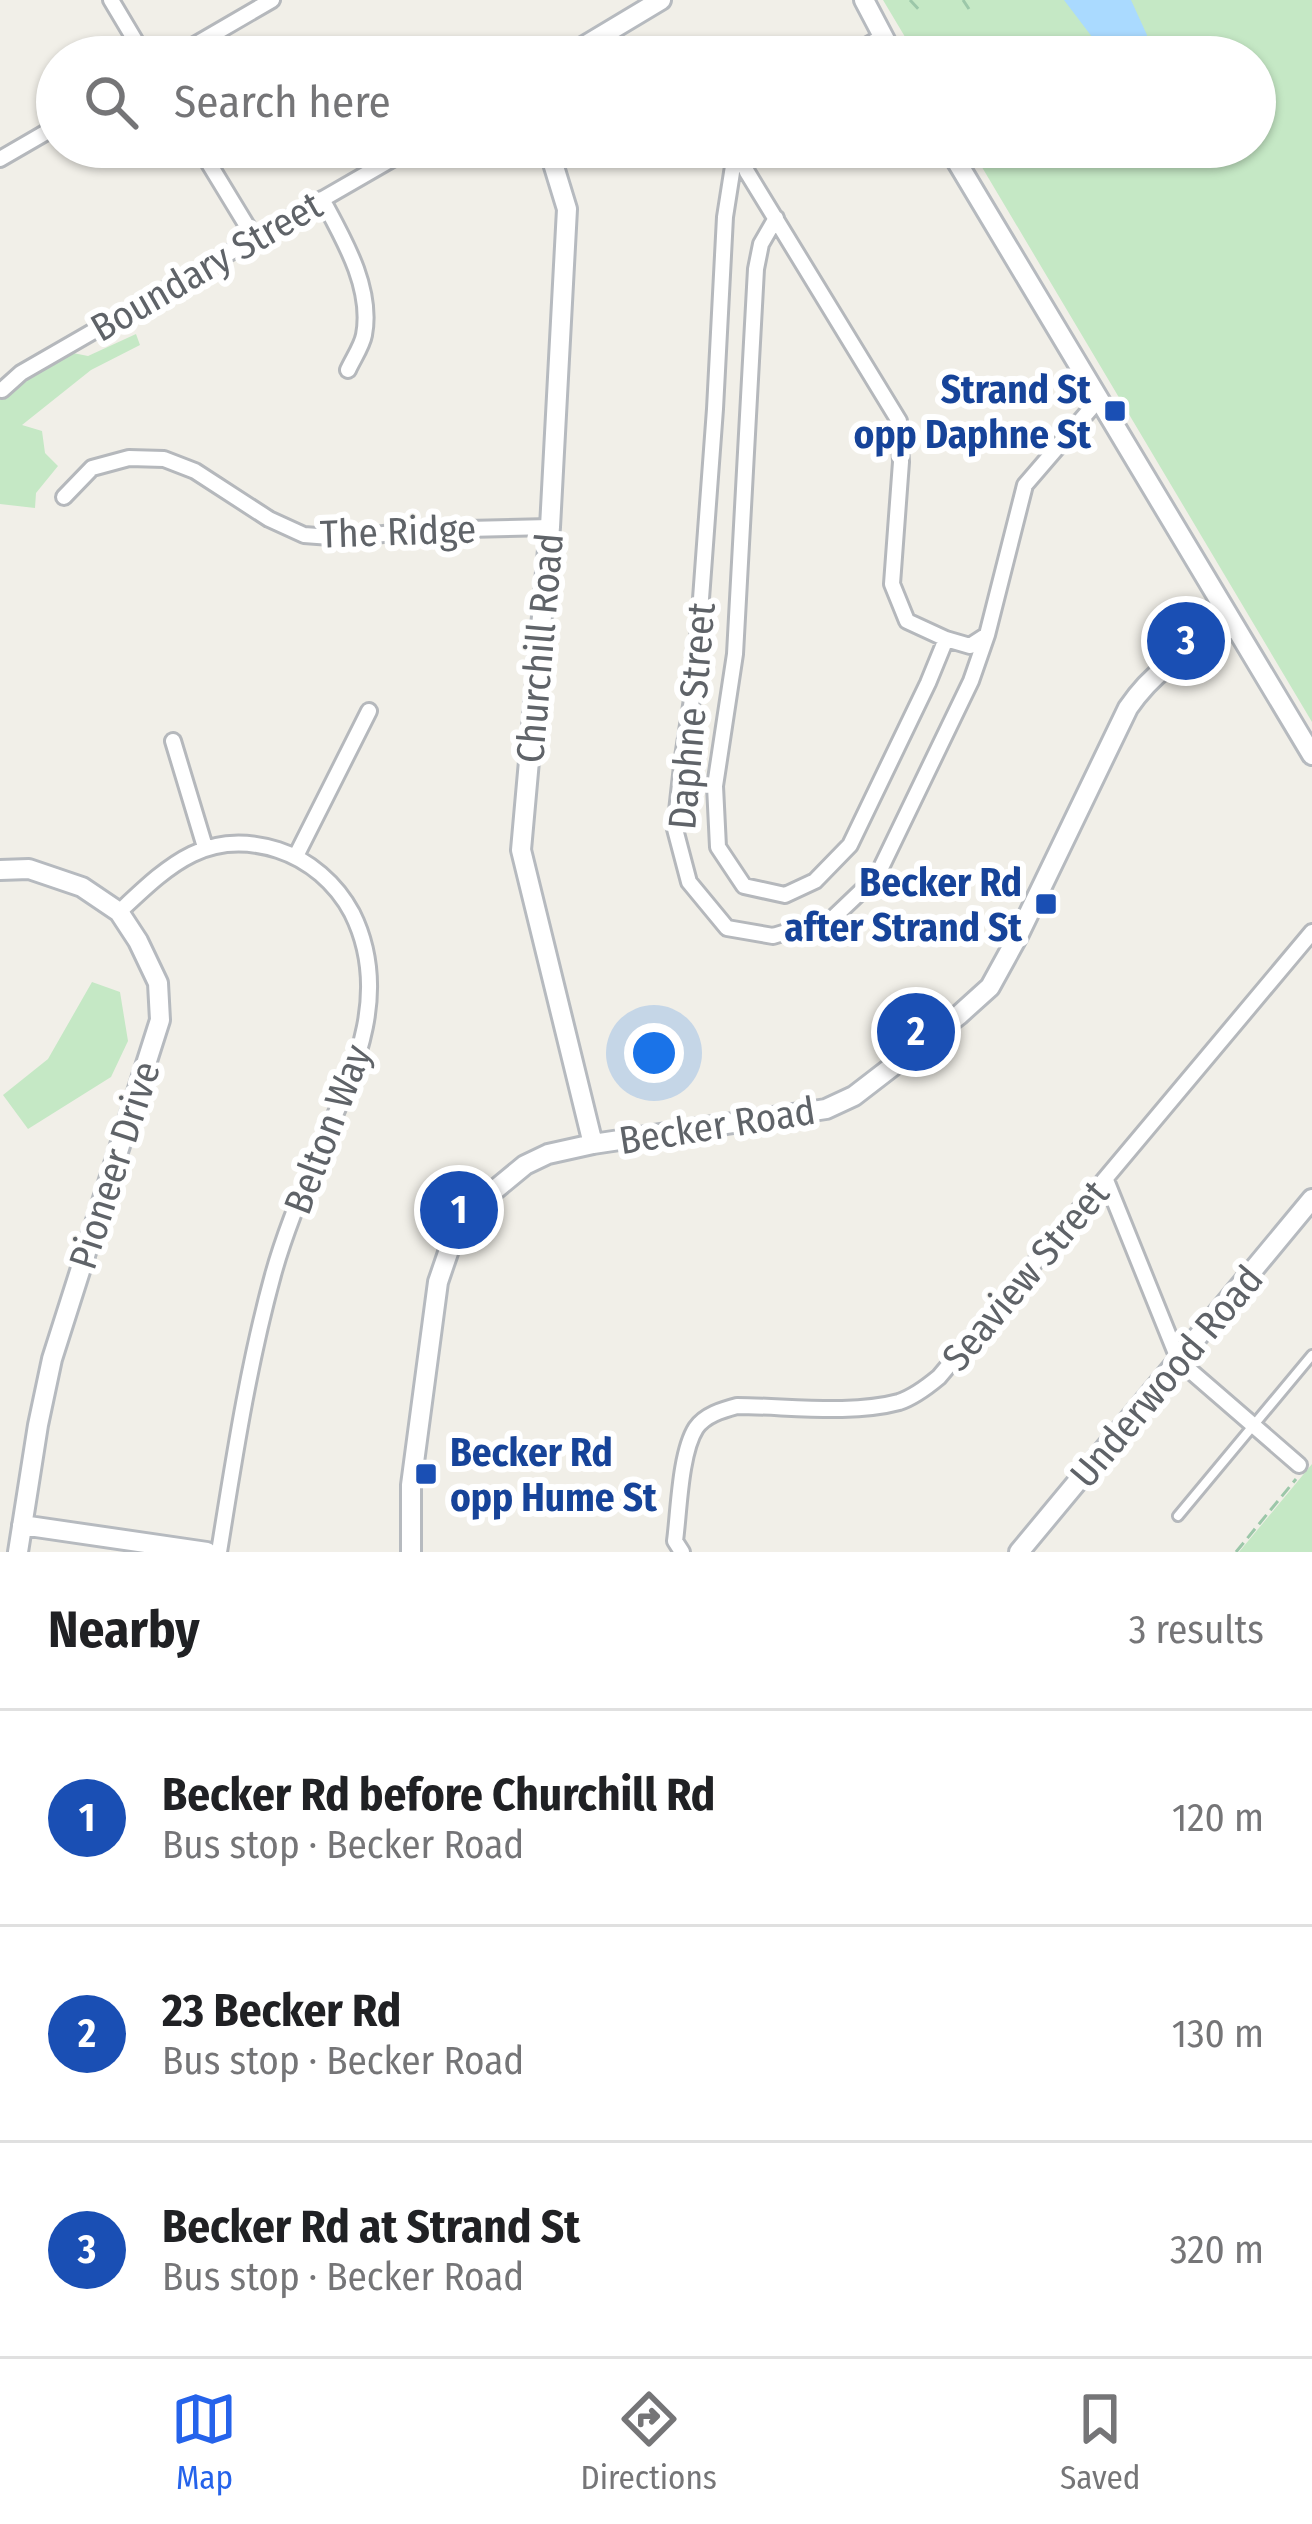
<!DOCTYPE html>
<html lang="en">
<head>
<meta charset="utf-8">
<style>
  :root { --surface:#fff; --page:#f6f6f6; --text:#202124; --muted:#757577; --line:#e0e0e0; --accent:#2563eb }
  body { margin:0; font-family:"Fira Sans Condensed",sans-serif; background:var(--page); color:var(--text) }
  .you { position:absolute; left:654px; top:1053px; width:42px; height:42px; margin:-30px; border:9px solid #fff; border-radius:50%; background:#1a73e8; box-shadow:0 0 0 18px #1a73e833 }
  .badge { display:grid; place-items:center; width:78px; height:78px; border-radius:50%; background:var(--accent); color:#fff; font-size:39px; font-weight:700 }
  .pin { position:absolute; translate:-50% -50%; border:6px solid #fff; box-shadow:0 3px 12px #0006 }
  .list { margin:0; padding:0; list-style:none }
  h2 { display:flex; justify-content:space-between; align-items:center; height:156px; margin:0; padding:0 48px; font-size:51px }
  h2 small { font-size:39px; font-weight:400; color:var(--muted) }
  .list li { display:grid; grid-template-columns:78px 1fr auto; gap:36px; align-items:center; box-sizing:border-box; height:216px; padding:0 48px; border-top:3px solid var(--line) }
  .list b { display:block; font-size:45px; white-space:nowrap }
  .list p { margin:0; font-size:39px; white-space:nowrap; color:var(--muted) }
  .list em { font-size:39px; font-style:normal; color:var(--muted) }
  .icon { flex:none; width:66px; height:66px; fill:none; stroke:currentColor; stroke-width:2; stroke-linecap:round; stroke-linejoin:round }
  .map { position:relative; flex:none; width:1312px; height:1552px; overflow:hidden }
  .search { position:absolute; background:var(--surface); box-shadow:0 3px 9px #0004; left:36px; right:36px; top:36px; height:132px; display:flex; align-items:center; gap:30px; box-sizing:border-box; padding:0 42px; border-radius:66px; color:var(--muted); font-size:45px }
  .sheet { height:804px; background:var(--surface) }
  nav { display:flex; justify-content:space-around; align-items:center; box-sizing:border-box; height:168px; border-top:3px solid var(--line); background:var(--surface); font-size:33px; color:var(--muted) }
  nav a { display:grid; justify-items:center; gap:6px }
  nav .on { color:var(--accent) }
  .map>svg:first-child { display:block }
  .green { fill:#c5e8c5 }
  .water { fill:#aadaff }
  .lines { fill:none; stroke-linecap:round; stroke-linejoin:round }
  .lane-casing { stroke:#b5b8bc; stroke-width:14 }
  .street-casing { stroke:#b5b8bc; stroke-width:20 }
  .secondary-casing { stroke:#b6babf; stroke-width:24 }
  .path { stroke:#9cc7a9; stroke-width:3; stroke-dasharray:12 6; stroke-linecap:butt }
  .lane { stroke:#fff; stroke-width:8 }
  .street { stroke:#fff; stroke-width:14 }
  .secondary { stroke:#fff; stroke-width:18 }
  .transit-dot { fill:#1a4fb4; stroke:#fff; stroke-width:4.5 }
  .labels { text-anchor:middle; stroke-width:12; stroke-linejoin:round; paint-order:stroke }
  .street-label { font-size:39px; fill:#5f6368; stroke:#fff }
  .transit-label { font-size:39px; font-weight:bold; fill:#164399; stroke:#fff; text-anchor:end }
</style>
</head>
<body>
<div class="map">
<svg width="1312" height="1552" viewBox="0 0 1312 1552">
  <rect width="100%" height="100%" fill="#f1efe8"/>
  <path class="green" d="M883,0H1312V722L970,147H1255V57H917Z
    M136,334L140,345L91,370L22,425L42,431L45,453L58,466L36,493L35,508L0,504V398L68,352L88,356Z
    M92,982L120,992L128,1041L111,1077L28,1129L3,1095L48,1059Z
    M1312,1464V1552H1239Z"/>
  <path class="water" d="M1064,0H1131L1147,35L1140,57H1111L1105,54Z"/>
  <g class="lines">
    <defs>
      <path id="lane" d="M1178,1516L1312,1355"/>
      <path id="street" d="M111,0L145,57
        M174,57L272,0
        M847,57L882,37
        M199,147L255,239
        M736,147L725,217L715,409L695,680L683,757L675,829L689,882L727,928L773,936L833,918L877,876L971,681L987,635L1025,485L1099,399
        M738,150L747,172L899,421L901,462L892,584L907,621L946,639L970,646L987,635
        M0,159L57,126
        M322,199C343,238 373,288 364,335C362,346 353,359 348,370
        M776,218L761,244L756,269L735,654L715,786L718,847L744,886L785,895L815,881L850,845L928,683L946,639
        M2,390L21,373L413,147
        M64,497L92,468L129,458L164,459L195,471L269,519L304,535L344,538L423,530L550,527
        M173,741L205,847
        M296,856L369,711
        M119,912C167,867 206,827 278,850C309,860 336,883 352,913C392,993 354,1072 321,1147C303,1188 285,1231 273,1275C248,1366 234,1459 219,1552
        M1106,1180L1179,1361L1299,1465
        M682,1552L675,1541C679,1511 680,1453 696,1428C705,1415 722,1410 737,1406C786,1406 851,1415 899,1402C914,1397 927,1387 939,1377L1312,932"/>
      <path id="secondary" d="M864,0L894,57
        M566,57L661,0
        M548,147L567,209L550,527L521,850L593,1144
        M948,147L1312,755
        M0,870L29,869L82,887L119,912L138,941L158,983L160,1020L52,1359L38,1425L18,1552
        M22,1525L207,1552
        M411,1552V1485L438,1282L451,1244L485,1198L525,1165L548,1154L593,1144L826,1109L854,1096L959,1015L990,987L1018,936L1128,708C1158,664 1189,652 1234,626
        M1019,1552L1312,1199"/>
    </defs>
    <use href="#lane" class="lane-casing"/>
    <use href="#street" class="street-casing"/>
    <use href="#secondary" class="secondary-casing"/>
    <path class="path" d="M910,0L922,13
      M963,0L969,9
      M1236,1552L1296,1479"/>
    <use href="#lane" class="lane"/>
    <use href="#street" class="street"/>
    <use href="#secondary" class="secondary"/>
  </g>
  <g class="transit-dot">
    <rect x="1103" y="399" width="24" height="24" rx="6"/>
    <rect x="1034" y="892" width="24" height="24" rx="6"/>
    <rect x="414" y="1462" width="24" height="24" rx="6"/>
  </g>
  <g class="labels">
    <g class="street-label">
      <text transform="translate(206 266) rotate(-30)" y="14">Boundary Street</text>
      <text transform="translate(398 531) rotate(-2)" y="14">The Ridge</text>
      <text transform="translate(539 648) rotate(-85)" y="14">Churchill Road</text>
      <text transform="translate(691 716) rotate(-85)" y="14">Daphne Street</text>
      <text transform="translate(717 1125) rotate(-9)" y="14">Becker Road</text>
      <text transform="translate(327 1129) rotate(-69)" y="14">Belton Way</text>
      <text transform="translate(114 1165) rotate(-72)" y="14">Pioneer Drive</text>
      <text transform="translate(1025 1275) rotate(-50)" y="14">Seaview Street</text>
      <text transform="translate(1166 1376) rotate(-50)" y="14">Underwood Road</text>
    </g>
    <g class="transit-label">
      <text x="1091" y="403">Strand St<tspan x="1091" dy="45">opp Daphne St</tspan></text>
      <text x="1022" y="896">Becker Rd<tspan x="1022" dy="45">after Strand St</tspan></text>
      <text x="450" y="1466" text-anchor="start">Becker Rd<tspan x="450" dy="45">opp Hume St</tspan></text>
    </g>
  </g>
</svg>
<div class="you"></div>
<div class="pin badge" style="left:459px;top:1210px;background:#1a4fb4">1</div>
<div class="pin badge" style="left:916px;top:1032px;background:#1a4fb4">2</div>
<div class="pin badge" style="left:1186px;top:641px;background:#1a4fb4">3</div>
<div class="search"><svg class="icon" aria-label="search" viewBox="0 0 24 24"><circle cx="10" cy="10" r="6"/><path d="M15 15l6 6"/></svg>Search here</div>
</div>
<section class="sheet">
<h2>Nearby<small>3 results</small></h2>
<ul class="list">
<li><span class="badge" style="background:#1a4fb4">1</span><div><b>Becker Rd before Churchill Rd</b><p>Bus stop · Becker Road</p></div><em>120 m</em></li>
<li><span class="badge" style="background:#1a4fb4">2</span><div><b>23 Becker Rd</b><p>Bus stop · Becker Road</p></div><em>130 m</em></li>
<li><span class="badge" style="background:#1a4fb4">3</span><div><b>Becker Rd at Strand St</b><p>Bus stop · Becker Road</p></div><em>320 m</em></li>
</ul>
</section>
<nav>
<a class="on"><svg class="icon" aria-label="map" viewBox="0 0 24 24"><path d="M3 6l6-2 6 2 6-2v14l-6 2-6-2-6 2zM9 4v14M15 6v14"/></svg>Map</a>
<a><svg class="icon" aria-label="directions" viewBox="0 0 24 24"><path d="M12 3l9 9-9 9-9-9zM9 14v-3h6M13 9l2 2-2 2"/></svg>Directions</a>
<a><svg class="icon" aria-label="saved" viewBox="0 0 24 24"><path d="M7 4h10v16l-5-4-5 4z"/></svg>Saved</a>
</nav>
</body>
</html>
